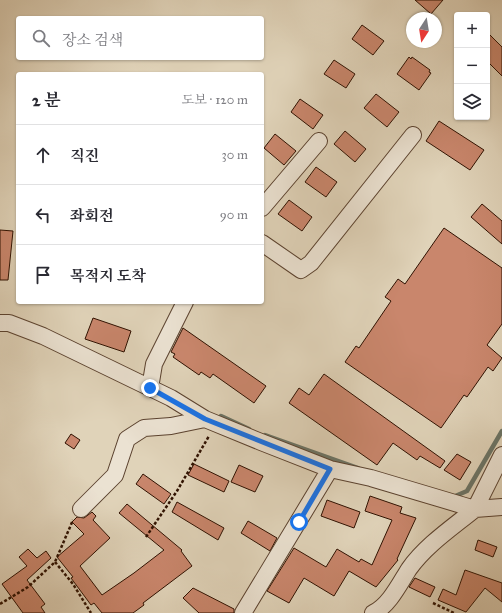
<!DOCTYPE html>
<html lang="ko">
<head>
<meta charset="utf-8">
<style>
  :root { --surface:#fff; --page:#f2f2f3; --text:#2b2b33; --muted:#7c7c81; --line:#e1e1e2 }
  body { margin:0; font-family:"IM FELL Great Primer","Noto Serif KR",serif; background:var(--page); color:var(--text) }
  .controls { position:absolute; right:12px; top:12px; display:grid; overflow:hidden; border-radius:4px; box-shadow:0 1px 3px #0004 }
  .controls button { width:36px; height:36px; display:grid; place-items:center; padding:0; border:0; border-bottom:1px solid var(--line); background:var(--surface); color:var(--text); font:20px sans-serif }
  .compass { position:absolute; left:406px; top:12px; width:36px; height:36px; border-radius:50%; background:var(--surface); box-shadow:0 1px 3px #0004; rotate:192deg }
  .stop { position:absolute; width:12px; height:12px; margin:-9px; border:3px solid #1a73e8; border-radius:50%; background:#fff }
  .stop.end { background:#1a73e8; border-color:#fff; box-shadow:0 1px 4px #0008 }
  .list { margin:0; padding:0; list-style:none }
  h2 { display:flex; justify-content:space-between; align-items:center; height:52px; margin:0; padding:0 16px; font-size:17px }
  h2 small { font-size:13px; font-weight:400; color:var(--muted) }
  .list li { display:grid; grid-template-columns:26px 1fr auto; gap:12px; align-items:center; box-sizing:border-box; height:60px; padding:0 16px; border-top:1px solid var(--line) }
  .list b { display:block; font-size:15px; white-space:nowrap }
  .list em { font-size:13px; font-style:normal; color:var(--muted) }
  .icon { flex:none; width:22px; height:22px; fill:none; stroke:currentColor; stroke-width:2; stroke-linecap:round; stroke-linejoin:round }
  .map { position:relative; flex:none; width:502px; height:613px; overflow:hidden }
  .search { position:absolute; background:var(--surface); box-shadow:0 1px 3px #0004; left:16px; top:16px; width:248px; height:44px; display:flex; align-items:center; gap:10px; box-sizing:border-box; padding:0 14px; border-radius:4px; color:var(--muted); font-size:15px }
  .panel { position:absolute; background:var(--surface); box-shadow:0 1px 3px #0004; left:16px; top:72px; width:248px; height:232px; border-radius:4px }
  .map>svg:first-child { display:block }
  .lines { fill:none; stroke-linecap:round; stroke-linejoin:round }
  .stream { stroke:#6c7567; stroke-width:4.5 }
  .building { fill:#c9866c; stroke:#2f1101 }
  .minor-casing { stroke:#5b422f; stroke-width:18 }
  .path { stroke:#2f1101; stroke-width:2.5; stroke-dasharray:3 2; stroke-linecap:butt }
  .minor { stroke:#ebe2d2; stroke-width:16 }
  .route { stroke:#1a73e8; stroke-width:5 }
</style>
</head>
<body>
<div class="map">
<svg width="502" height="613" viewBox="0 0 502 613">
  <rect width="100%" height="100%" fill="#e0d3b9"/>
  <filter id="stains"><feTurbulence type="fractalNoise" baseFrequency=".005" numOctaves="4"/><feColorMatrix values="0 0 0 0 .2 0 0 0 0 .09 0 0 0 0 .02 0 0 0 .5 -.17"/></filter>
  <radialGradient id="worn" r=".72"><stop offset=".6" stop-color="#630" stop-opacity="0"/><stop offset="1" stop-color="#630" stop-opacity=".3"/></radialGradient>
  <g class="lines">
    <path class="stream" d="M221,416L249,429
      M265,435L358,468
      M453,497L467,491L502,431"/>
  </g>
  <path class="building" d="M415,0H443L431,14Z
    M362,25L384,41L373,55L352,39Z
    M487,32L502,47V76L487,61Z
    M409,57L411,59L412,57L430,70L429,72L431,73L419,90L397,74Z
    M334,60L355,74L346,88L324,74Z
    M376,94L399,112L387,127L364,108Z
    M300,99L323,115L313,129L291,112Z
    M439,121L484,150L470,170L426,141Z
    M345,131L366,149L355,162L334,144Z
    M275,134L296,151L284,165L264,148Z
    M316,167L337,182L326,197L305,182Z
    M289,200L312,217L302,231L278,214Z
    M482,204L502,221V244L471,217Z
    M444,228L502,268V324L487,345L502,358L493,371L488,367L467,397L464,395L441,428L345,362L356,346L359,348L391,301L385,297L398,279L405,284Z
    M0,230L13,231L8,280H0Z
    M93,318L131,331L124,352L85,339Z
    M183,328L266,386L254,403L213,374L210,378L201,372L199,375L173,357L175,354L171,352Z
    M324,374L445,461L440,468L420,456L417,460L393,443L377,465L289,403L299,388L309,395Z
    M71,434L80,440L74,449L65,443Z
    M457,454L471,462L460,480L444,470Z
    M194,464L229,481L224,492L188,475Z
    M239,465L263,476L255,492L231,482Z
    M143,474L171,494L164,504L136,484Z
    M370,496L402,507L400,513L416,518L397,559L398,560L376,587L349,571L334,596L304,578L289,603L267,591L294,548L326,567L337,549L359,562L361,559L372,565L392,520L365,511Z
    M327,500L360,512L354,528L321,516Z
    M177,502L224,528L218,540L172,512Z
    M127,504L182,550L181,551L192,566L143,603L144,605L133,613H102L94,603L91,605L71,578L73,577L57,557L84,534L72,522L77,517L84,518L92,512L96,516L93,520L110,538L80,566L102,595L134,573L164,550L119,513Z
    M248,521L277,538L270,551L241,533Z
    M478,540L497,547L493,557L475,550Z
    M28,549L37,558L46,551L51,558L27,580L45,604L41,607L45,613H23L2,584L27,566L19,557Z
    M465,570L502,583V602L485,588L466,612L438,600L443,589L456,595Z
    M415,578L435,587L430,597L409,587Z
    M193,588L234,609V613H199L183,598Z"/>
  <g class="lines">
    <defs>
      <path id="minor" d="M262,208L319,141
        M262,243L301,270L311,263L413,135
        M0,323H9L43,336L171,398L205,419L261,442L330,469L371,478L475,509C453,527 426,545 409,569C400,583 389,606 373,613
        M150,388L154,364L185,302
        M502,455L475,509L502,507
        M81,509L115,475L127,439L144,428L171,426L205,419
        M243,613L330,469"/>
    </defs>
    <use href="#minor" class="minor-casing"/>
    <path class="path" d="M146,537L177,491L209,436
      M55,562L73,584L91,613
      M433,603L454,613
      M0,604L28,587L55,562L73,520"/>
    <use href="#minor" class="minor"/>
  </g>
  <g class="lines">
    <path class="route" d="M150,388L205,419L330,469L299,522"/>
  </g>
  <rect width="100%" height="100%" filter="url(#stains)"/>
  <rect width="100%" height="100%" fill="url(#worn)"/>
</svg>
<div class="controls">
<button>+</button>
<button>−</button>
<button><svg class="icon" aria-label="layers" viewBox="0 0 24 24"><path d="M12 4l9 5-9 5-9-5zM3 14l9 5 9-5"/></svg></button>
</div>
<svg class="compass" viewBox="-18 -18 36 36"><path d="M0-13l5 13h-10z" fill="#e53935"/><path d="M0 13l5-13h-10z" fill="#7c7c81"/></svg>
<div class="stop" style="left:299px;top:522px"></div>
<div class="stop end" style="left:150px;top:388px"></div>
<div class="search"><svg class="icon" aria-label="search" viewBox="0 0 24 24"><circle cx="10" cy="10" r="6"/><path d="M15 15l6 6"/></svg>장소 검색</div>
<section class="panel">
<h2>2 분<small>도보 · 120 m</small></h2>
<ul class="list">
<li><svg class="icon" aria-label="ahead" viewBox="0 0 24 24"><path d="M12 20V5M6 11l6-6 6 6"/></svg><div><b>직진</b></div><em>30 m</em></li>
<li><svg class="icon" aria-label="left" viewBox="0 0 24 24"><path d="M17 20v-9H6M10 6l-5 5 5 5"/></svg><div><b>좌회전</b></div><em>90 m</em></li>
<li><svg class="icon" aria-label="arrive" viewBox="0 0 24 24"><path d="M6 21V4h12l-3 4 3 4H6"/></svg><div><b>목적지 도착</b></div></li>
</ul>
</section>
</div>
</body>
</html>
